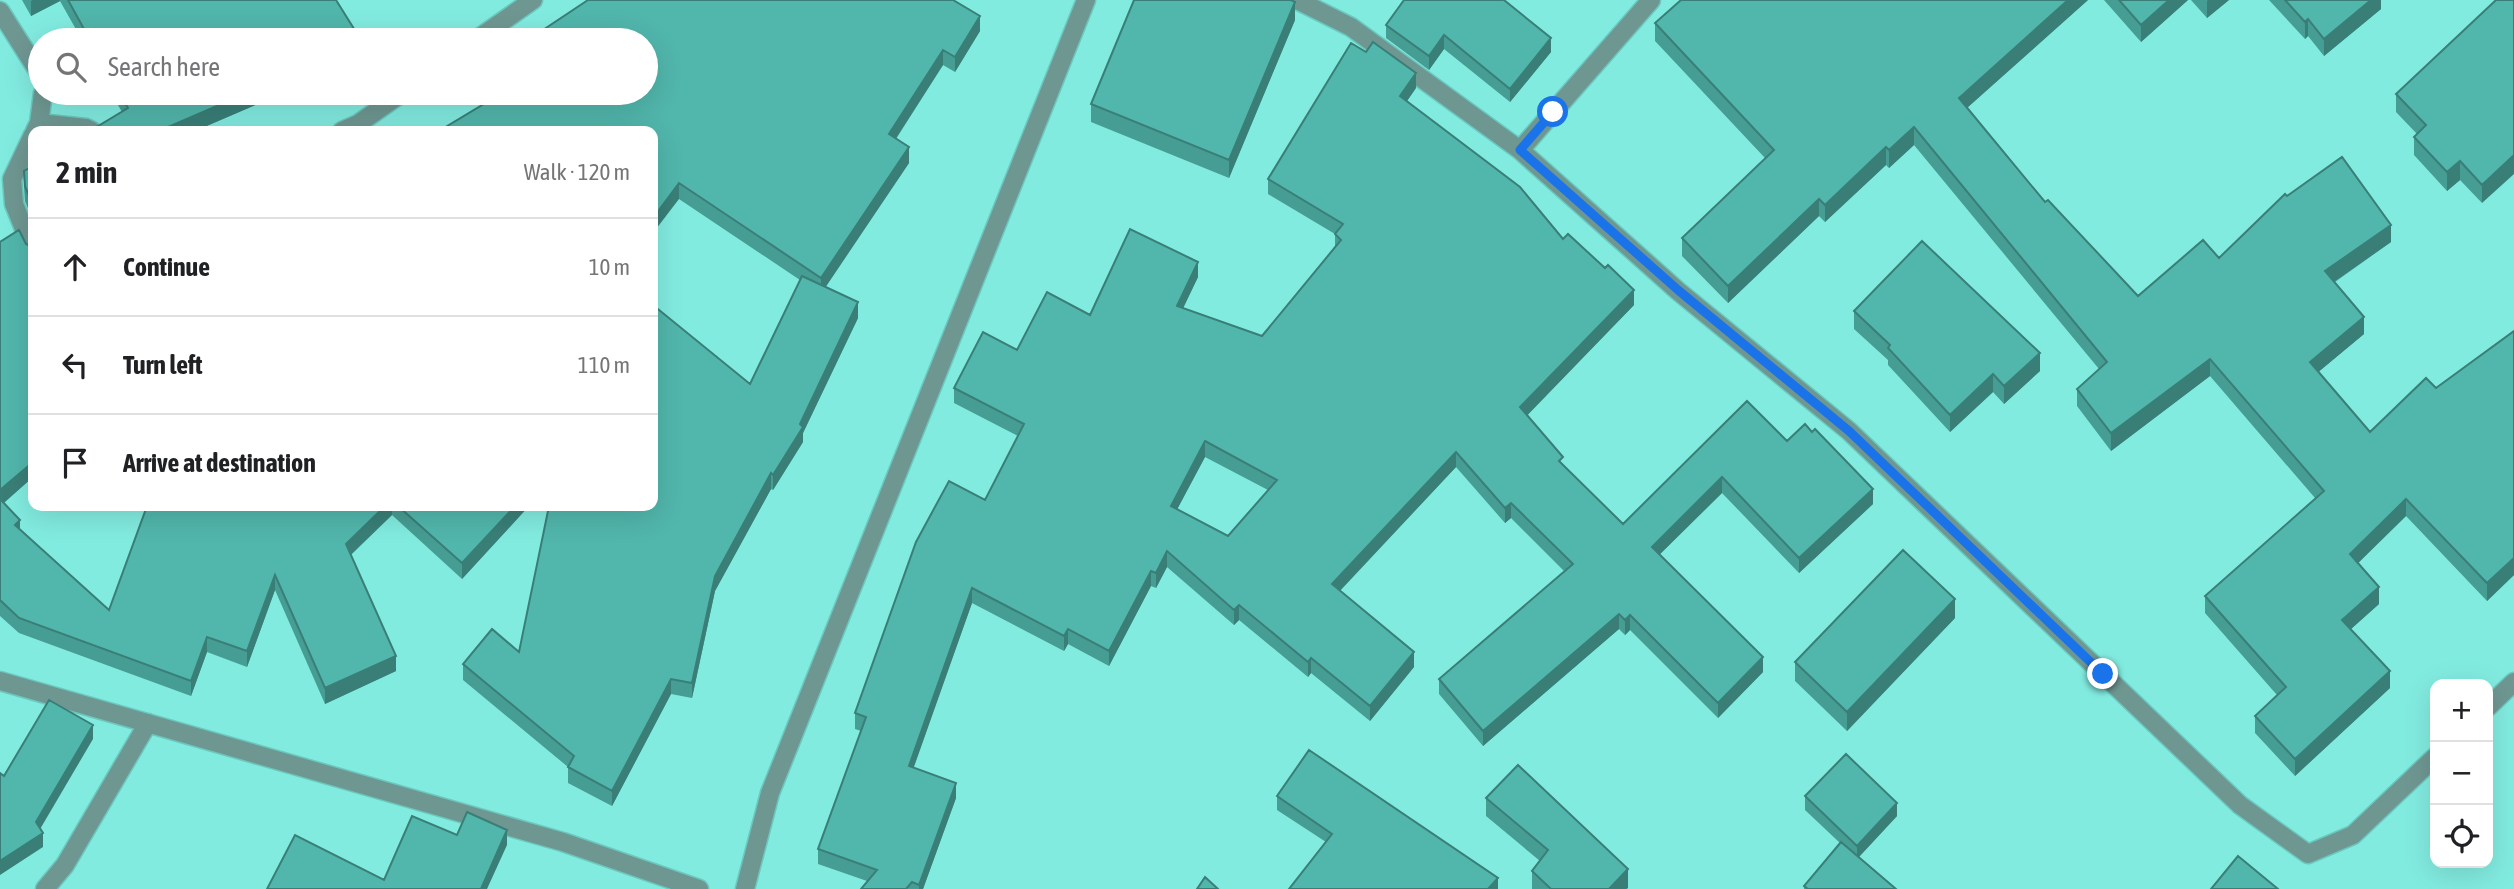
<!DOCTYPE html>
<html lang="en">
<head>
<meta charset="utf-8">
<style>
  :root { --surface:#fff; --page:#f2f2f2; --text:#202124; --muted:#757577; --line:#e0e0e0 }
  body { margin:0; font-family:"Asap Condensed",sans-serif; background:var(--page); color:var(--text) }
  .controls { position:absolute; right:21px; bottom:21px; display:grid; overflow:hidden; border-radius:14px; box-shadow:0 7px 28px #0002 }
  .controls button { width:63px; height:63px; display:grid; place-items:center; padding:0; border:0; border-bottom:2px solid var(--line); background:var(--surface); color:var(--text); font:35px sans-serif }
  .stop { position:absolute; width:21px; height:21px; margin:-16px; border:5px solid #1a73e8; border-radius:50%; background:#fff }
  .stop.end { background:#1a73e8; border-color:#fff; box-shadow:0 2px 7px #0008 }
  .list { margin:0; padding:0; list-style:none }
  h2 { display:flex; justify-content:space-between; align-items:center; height:91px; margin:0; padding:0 28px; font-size:30px }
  h2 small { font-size:23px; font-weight:400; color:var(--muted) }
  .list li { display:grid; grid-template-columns:46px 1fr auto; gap:21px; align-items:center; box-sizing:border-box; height:98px; padding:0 28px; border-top:2px solid var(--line) }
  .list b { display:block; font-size:26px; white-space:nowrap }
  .list em { font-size:23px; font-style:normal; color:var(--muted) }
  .icon { flex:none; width:38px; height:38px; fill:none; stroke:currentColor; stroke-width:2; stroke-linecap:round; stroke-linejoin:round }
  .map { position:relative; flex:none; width:2514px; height:889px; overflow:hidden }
  .search { position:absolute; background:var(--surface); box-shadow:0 7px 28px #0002; left:28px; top:28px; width:630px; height:77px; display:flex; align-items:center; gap:18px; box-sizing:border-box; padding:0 24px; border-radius:38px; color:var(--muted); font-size:26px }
  .panel { position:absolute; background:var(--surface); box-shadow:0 7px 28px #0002; left:28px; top:126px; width:630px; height:385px; border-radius:14px }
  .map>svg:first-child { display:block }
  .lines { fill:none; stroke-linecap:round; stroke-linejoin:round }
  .minor-casing { stroke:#6bc8be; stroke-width:21 }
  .minor { stroke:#6f9792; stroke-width:18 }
  .wall { fill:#469d94; fill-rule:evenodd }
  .shaded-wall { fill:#397f78 }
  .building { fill:#51b6ac; stroke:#397f78; stroke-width:2; fill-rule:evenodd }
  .route { stroke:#1a73e8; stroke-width:9 }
</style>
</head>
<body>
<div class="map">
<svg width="2514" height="889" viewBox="0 0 2514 889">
  <rect width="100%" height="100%" fill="#82ebe0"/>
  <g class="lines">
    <defs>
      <path id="minor" d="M1297,0L1351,27L1520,150L1678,291L1849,431L2240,805L2308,854L2353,835L2435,757
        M0,11L40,74
        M476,40L533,0
        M39,123L86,128L92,131
        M35,131L39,123L43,93
        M342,131L358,124L402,93
        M33,135L12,179L14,204L33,251
        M1520,150L1651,0
        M0,681L563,842L699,889
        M2488,707L2514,682
        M45,889L65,865L148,723
        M745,889L770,793L1086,0"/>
    </defs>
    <use href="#minor" class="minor-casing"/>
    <use href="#minor" class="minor"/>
  </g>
  <path class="wall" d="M22,0H336L361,40H82L60,1L31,16Z
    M2088,0L1967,108L2045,202L2138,296L2219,258L2287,196L2391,242L2335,282L2364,334L2318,372L2370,432L2436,388L2514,331V575L2487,601L2406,516L2358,563L2379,604L2351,629L2390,688L2295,776L2255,733V716L2277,695L2205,613V596L2315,498L2210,376L2111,451L2077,406V389L2099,369L1914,145L1889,168L1886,165L1825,222L1819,216L1728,303L1682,256V238L1765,158L1655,41V23Z
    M2104,0H2188L2141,42Z
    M2191,0H2229L2207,18Z
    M2269,0H2381V9L2324,56L2308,36L2305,39Z
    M2496,0L2482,203L2460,180L2447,191L2414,155V137L2417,134L2396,112V94Z
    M1295,20L1229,178L1091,122V104Z
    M1386,25L1551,52L1510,102L1444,49L1429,70L1386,38Z
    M980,31L955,72L943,65L896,139L909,163L825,287L858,318L803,433V442L773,490L771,489L715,591L692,698L671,694L612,806L568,783V767L463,680V664L519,652L750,384L800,280L679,199L484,104L477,93H646Z
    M1416,88L1407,101L1563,239L1634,305L1527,415L1563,466L1623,524L1787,441L1873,504L1799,573L1722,493L1659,555L1763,672L1718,718L1630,630L1625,635L1619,629L1483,746L1439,694V679L1564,571L1511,518L1505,523L1456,467L1340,591L1414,667L1370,721L1311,673L1308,677L1239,620L1234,625L1167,567L1156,588L1151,586L1109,666L1068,644L1064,651L972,603L913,768L956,798L923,889H861L867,881L818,864V849L861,731L855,729V713L985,500L1018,436L954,403V388L1017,350L1090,315L1198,277L1183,308L1262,336L1335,248V234L1268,194V179ZM1205,457L1268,490L1228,536L1177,509Z
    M111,93H283L195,131H90L122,112Z
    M33,166V221L25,201L24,187V171Z
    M0,242L26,244L33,247V477L4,503L20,530L109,610L145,511L141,506H529L462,579L392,515L351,555L396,671L325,704L275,590L247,667L207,652L191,696L19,633L0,616Z
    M1854,311L2040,371L2004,404L1993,392L1950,432L1888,365V360L1854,329Z
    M1955,618L1847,731L1795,681V662Z
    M1277,796L1498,889L1326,842L1277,810Z
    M1805,796L1897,816L1859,857L1896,889H1804V886L1840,843L1805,810Z
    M1486,798L1628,888L1626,889H1532V871L1540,861L1486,816Z"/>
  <path class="shaded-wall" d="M33,0H60V1L31,16V1Z
    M2068,0H2088L1959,115V98Z
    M2169,0H2188L2141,42V25Z
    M2208,0H2229L2207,18V1Z
    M2371,0H2381V9L2324,56V39Z
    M1295,2V20L1229,178V160Z
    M980,16V31L955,72V57Z
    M2308,19V36L2305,39V22Z
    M1444,35V49L1429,70V56Z
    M1551,38V52L1510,102V89Z
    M943,50V65L889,149V134Z
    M1416,73V88L1400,111V96Z
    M247,93H283L195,131H159Z
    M1914,127V145L1889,168V150Z
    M909,147V163L821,294V278Z
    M1886,147V165L1825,222V205Z
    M2514,155V174L2482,203V185Z
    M2460,161V180L2447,191V172Z
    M679,183V199L653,233V218Z
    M1819,199V216L1728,303V286Z
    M2391,225V242L2325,288V271Z
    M1198,262V277L1177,321V306Z
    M1634,290V305L1520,423V407Z
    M858,302V318L803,433V442L773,490V475L800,424Z
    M2364,317V334L2310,379V362Z
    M2040,353V371L2004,404V386Z
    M2210,359V376L2111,451V433Z
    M1993,374V392L1950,432V415Z
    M1205,441V457L1171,521V506Z
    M1456,452V467L1332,599V584Z
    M33,462V477L0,506V490Z
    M771,473V489L715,591L692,698V683L715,576Z
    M1722,477V493L1652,562V547Z
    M1873,489V504L1799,573V558Z
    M2406,499V516L2350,571V554Z
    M1511,503V518L1505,523V508Z
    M385,506H392V515L346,559V544Z
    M515,506H529L462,579V563Z
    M20,520V535L15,525Z
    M1167,551V567L1156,588V573Z
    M2514,558V575L2487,601V583Z
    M1151,571V586L1109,666V651Z
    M275,575V590L247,667V651Z
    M2379,587V604L2342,637V620Z
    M972,588V603L909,781V766Z
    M1955,599V618L1847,731V712Z
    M1239,605V620L1234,625V610Z
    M1619,614V629L1483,746V731Z
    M1630,615V630L1625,635V620Z
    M1068,629V644L1064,651V636Z
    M207,637V652L191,696V681Z
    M1414,652V667L1370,721V706Z
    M396,656V671L325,704V688Z
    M1763,657V672L1718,718V703Z
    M1311,658V673L1308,677V662Z
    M2390,671V688L2295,776V759Z
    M671,679V694L612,806V791Z
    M93,725V739L36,836V822Z
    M956,783V798L923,889H919V885Z
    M1897,803V816L1857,859V846Z
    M507,830V845L487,889H481Z
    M43,833V847L0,875V861Z
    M1628,869V888L1626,889H1609Z
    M1498,878V889H1488Z"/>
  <path class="building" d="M68,0H336L361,40H90Z
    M588,0H953L980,16L955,57L943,50L889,134L909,147L821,278L679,183L653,218V131H439L492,99L487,93H646V40H528Z
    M1134,0H1291L1295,2L1229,160L1091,104Z
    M1404,0H1504L1551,38L1510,89L1444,35L1429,56L1386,25Z
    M1681,0H2068L1959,98L2045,202L2048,200L2138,296L2203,240L2219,258L2285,194L2287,196L2342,157L2391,225L2325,271L2364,317L2310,362L2370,432L2426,378L2436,388L2514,331V558L2487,583L2406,499L2350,554L2379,587L2342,620L2390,671L2295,759L2255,716L2286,687L2205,596L2324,491L2210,359L2111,433L2077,389L2107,362L1914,127L1889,150L1886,147L1825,205L1819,199L1728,286L1682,238L1774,150L1655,23Z
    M2119,0H2169L2141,25Z
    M2285,0H2371L2324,39L2308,19L2305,22Z
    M2496,0H2514V155L2482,185L2460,161L2447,172L2414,137L2426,125L2396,94Z
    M1373,42L1416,73L1400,96L1520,187L1563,239L1568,234L1605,268L1608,265L1634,290L1520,407L1563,457L1559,461L1623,524L1747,401L1787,441L1805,424L1812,432L1815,429L1873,489L1799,558L1722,477L1652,547L1763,657L1718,703L1630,615L1625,620L1619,614L1483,731L1439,679L1573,564L1511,503L1505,508L1456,452L1332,584L1414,652L1370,706L1311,658L1308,662L1239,605L1234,610L1167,551L1156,573L1151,571L1109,651L1068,629L1064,636L972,588L909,766L956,783L919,885L912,882L906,889H861L877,870L818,849L866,717L855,713L916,542L949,481L985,500L1024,424L954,388L983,332L1017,350L1047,292L1090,315L1130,229L1198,262L1177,306L1262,336L1341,240L1335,234L1343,224L1268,179L1351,43L1366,52ZM1205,441L1277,480L1228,536L1171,506Z
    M119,93H247L159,131H90L128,108Z
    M33,166V206L25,186L24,171Z
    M19,230L26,244L33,247V462L0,490V242Z
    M1922,241L2040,353L2004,386L1993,374L1950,415L1888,348L1890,345L1854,311Z
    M802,276L858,302L800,424L803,427L773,475L771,473L715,576L692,683L671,679L612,791L568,767L574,756L463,664L492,629L519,652L549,506H653V305L750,384Z
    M0,499L20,520L15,525L109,610L147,506H385L346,544L396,656L325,688L275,575L247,651L207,637L191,681L19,618L0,600Z
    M398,506H515L462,563Z
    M1903,550L1955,599L1847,712L1795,662Z
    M49,700L93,725L36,822L43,833L0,861V773L4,776Z
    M1309,750L1498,878L1488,889H1289L1332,834L1277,796Z
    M1846,754L1897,803L1857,846L1805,796Z
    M1518,765L1628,869L1609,889H1551L1532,871L1548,850L1486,798Z
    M467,812L507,830L481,889H267L295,835L384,880L412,816L457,835Z
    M1841,842L1896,889H1808L1804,886Z
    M2238,856L2278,889H2211Z
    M1205,877L1218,889H1197Z"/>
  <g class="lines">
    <path class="route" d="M1553,112L1520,150L1678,290L1849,431L2103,674"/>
  </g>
</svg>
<div class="controls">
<button>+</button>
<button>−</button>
<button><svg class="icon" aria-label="locate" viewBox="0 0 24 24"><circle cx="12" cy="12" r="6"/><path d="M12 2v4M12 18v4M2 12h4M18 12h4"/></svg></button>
</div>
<div class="stop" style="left:1553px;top:112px"></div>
<div class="stop end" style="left:2103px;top:674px"></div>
<div class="search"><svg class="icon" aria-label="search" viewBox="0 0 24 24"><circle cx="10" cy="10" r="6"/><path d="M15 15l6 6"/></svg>Search here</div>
<section class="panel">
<h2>2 min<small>Walk · 120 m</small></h2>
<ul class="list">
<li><svg class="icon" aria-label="ahead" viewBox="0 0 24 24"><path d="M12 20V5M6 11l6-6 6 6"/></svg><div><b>Continue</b></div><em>10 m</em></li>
<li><svg class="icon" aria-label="left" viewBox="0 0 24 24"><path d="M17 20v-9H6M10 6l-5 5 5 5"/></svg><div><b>Turn left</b></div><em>110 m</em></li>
<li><svg class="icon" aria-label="arrive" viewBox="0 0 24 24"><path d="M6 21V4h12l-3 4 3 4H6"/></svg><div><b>Arrive at destination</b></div></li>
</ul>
</section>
</div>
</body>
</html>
